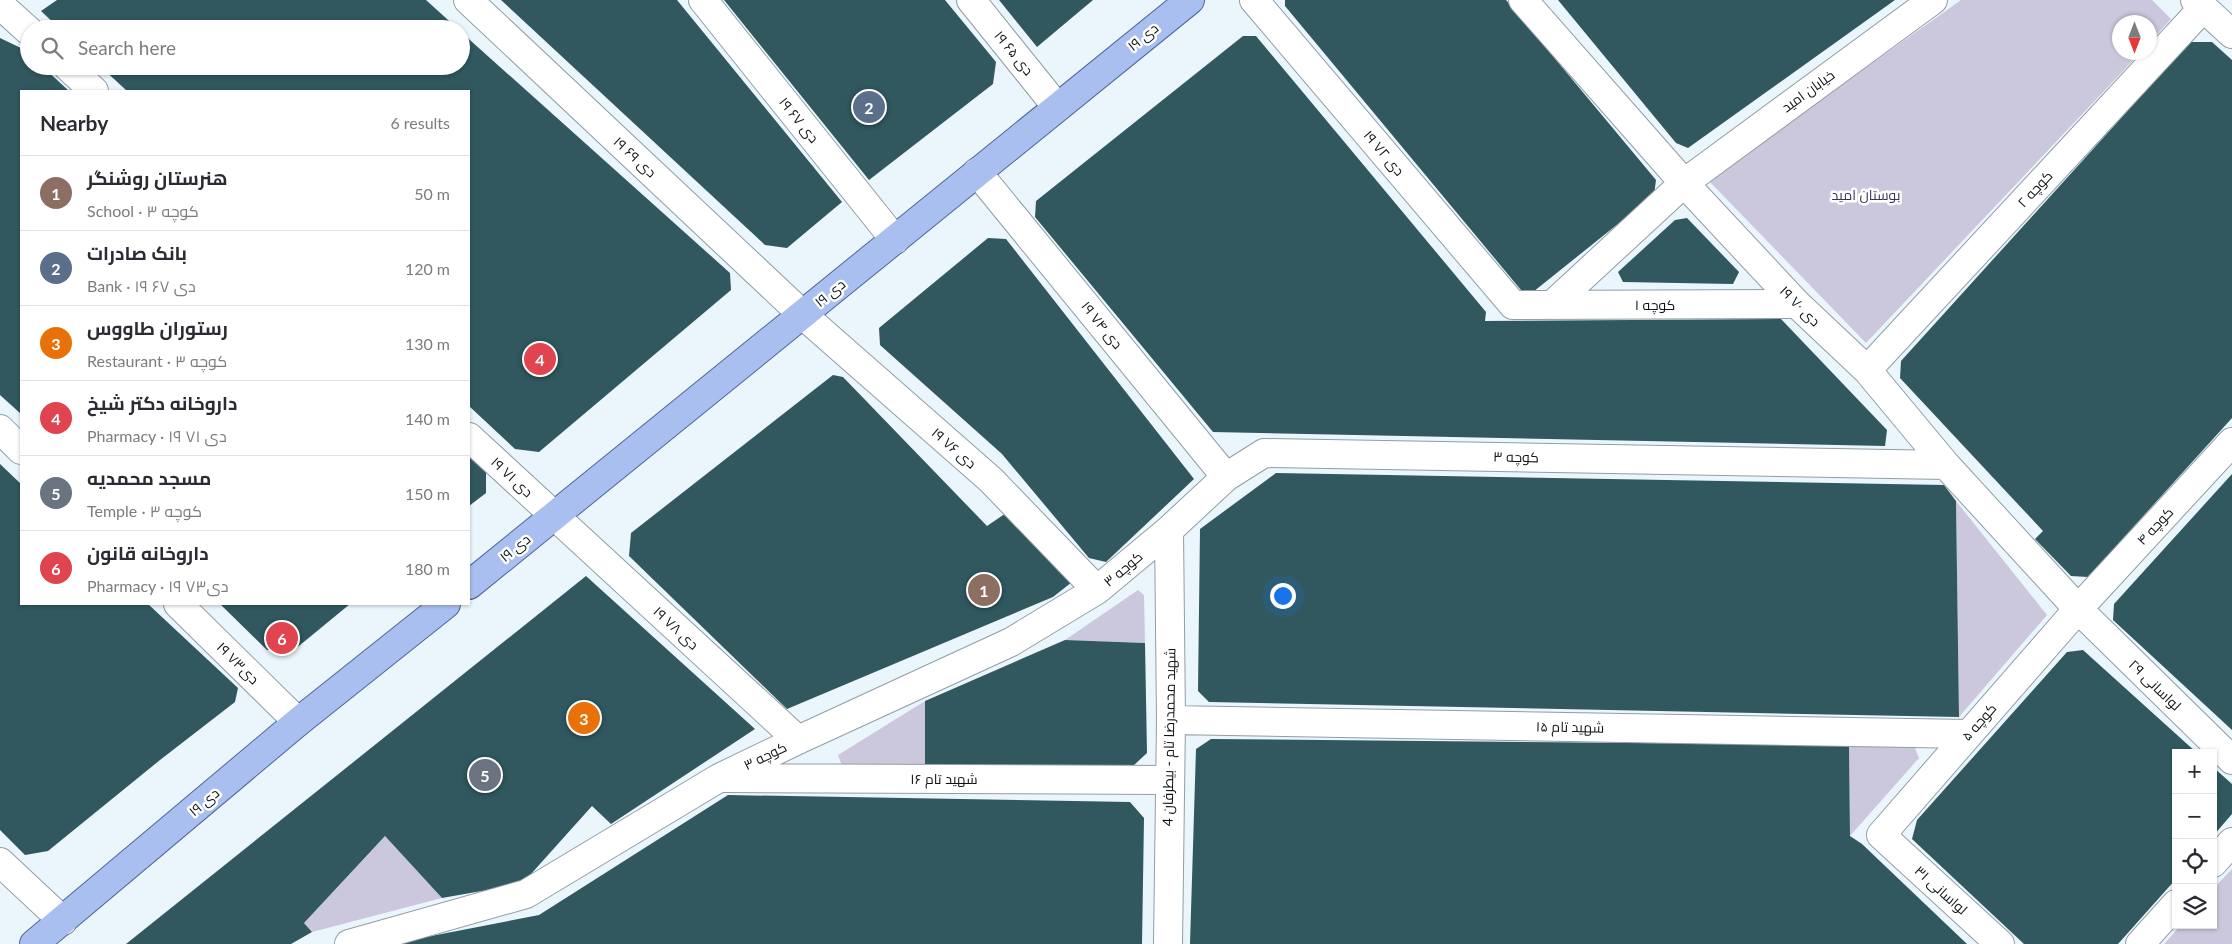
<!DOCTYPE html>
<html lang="en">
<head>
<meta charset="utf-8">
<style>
  :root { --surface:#fff; --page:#f7f7f7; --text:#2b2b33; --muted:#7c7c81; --line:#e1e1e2; --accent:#111827 }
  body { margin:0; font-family:Lato,Cairo,sans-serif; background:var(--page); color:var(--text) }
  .controls { position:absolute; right:15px; bottom:15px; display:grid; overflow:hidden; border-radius:0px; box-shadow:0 1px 4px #0004 }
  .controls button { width:45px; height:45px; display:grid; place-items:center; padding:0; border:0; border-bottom:1px solid var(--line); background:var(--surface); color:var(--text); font:25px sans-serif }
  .compass { position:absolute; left:2112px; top:15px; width:45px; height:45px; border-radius:50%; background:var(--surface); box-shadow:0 1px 4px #0004; rotate:180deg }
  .you { position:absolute; left:1282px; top:595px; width:18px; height:18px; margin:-12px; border:4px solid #fff; border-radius:50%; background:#1a73e8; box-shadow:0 0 0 8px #1a73e833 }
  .badge { display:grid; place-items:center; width:32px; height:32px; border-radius:50%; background:var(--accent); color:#fff; font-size:16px; font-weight:700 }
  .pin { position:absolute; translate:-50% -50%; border:2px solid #fff; box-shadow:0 1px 5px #0006 }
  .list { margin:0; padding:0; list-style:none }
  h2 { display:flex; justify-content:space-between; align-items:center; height:65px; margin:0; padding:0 20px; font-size:21px }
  h2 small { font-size:16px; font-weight:400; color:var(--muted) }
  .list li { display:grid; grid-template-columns:32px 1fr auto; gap:15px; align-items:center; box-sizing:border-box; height:75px; padding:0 20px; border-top:1px solid var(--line) }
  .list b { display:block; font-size:19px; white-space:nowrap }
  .list p { margin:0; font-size:16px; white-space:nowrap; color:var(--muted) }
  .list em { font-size:16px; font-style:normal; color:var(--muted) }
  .icon { flex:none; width:28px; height:28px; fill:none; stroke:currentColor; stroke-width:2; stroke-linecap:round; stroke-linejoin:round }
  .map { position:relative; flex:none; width:2232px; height:944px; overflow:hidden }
  .search { position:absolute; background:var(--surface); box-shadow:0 1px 4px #0004; left:20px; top:20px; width:450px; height:55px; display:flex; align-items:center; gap:12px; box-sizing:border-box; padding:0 18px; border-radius:28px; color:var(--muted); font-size:19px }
  .panel { position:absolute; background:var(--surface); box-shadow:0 1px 4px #0004; left:20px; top:90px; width:450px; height:515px; border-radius:0px }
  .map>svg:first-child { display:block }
  .green { fill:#cbc8dd }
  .building { fill:#30585e }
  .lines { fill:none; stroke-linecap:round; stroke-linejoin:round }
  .minor-casing { stroke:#939da4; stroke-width:30 }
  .major-casing { stroke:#4e669c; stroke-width:30 }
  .minor { stroke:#fff; stroke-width:28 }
  .major { stroke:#a9bfef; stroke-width:28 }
  .labels { text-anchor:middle; stroke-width:5; stroke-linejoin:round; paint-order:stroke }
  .street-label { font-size:14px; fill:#0e1214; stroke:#fff }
  .park-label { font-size:14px; fill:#3c315d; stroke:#fff }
</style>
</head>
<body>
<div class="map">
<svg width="2232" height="944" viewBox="0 0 2232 944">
  <rect width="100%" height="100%" fill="#ebf5fc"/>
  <path class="green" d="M1961,0H2152L2171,19L2150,42V22H2120V52L2140,53L1866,343L1708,180Z
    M1956,501L2047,615L1959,717Z
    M1138,590L1144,595L1145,643L1065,640Z
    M925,701V766H842L838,755Z
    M1849,745L1914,746L1919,758L1850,836Z
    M385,836L442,898L312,932L304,923Z
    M2232,869V944H2164L2181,925H2213V889Z"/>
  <path class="building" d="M57,0H426L458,29H60L41,11Z
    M501,0H677L842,202L787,248L765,245Z
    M724,0H945L996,62L993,84L869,180Z
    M999,0H1093L1037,47Z
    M1285,0H1506L1656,180L1654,195L1533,292L1521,290L1285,6Z
    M1558,0H1895L1688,148L1676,143Z
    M461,32L730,273L731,290L539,452L515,449L469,406V91H127L100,66H461Z
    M1243,36H1256L1486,312L1485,321L1781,319L1887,430L1885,446L1213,432L1035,217L1036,201Z
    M0,38L23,49L29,54V66H42L69,91H21V414L0,395Z
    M2190,42H2212L2232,60V418L2088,577L2071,576L2035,539L2043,531L1900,378L1901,361Z
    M1687,218L1739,272L1733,284L1623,282L1618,272L1675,220Z
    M988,238L1006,239L1194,479L1106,562L1089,558L1002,454L880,345L879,328Z
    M833,375L843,377L987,526L1012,509L1072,582L1053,597L787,709L629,556L631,533Z
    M469,457L486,472V493L469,506Z
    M0,464L21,484V604H148L238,688L235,702L160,760L48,851L25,855L0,830Z
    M1276,473L1944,485L1956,501L1959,717L1209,702L1198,691L1200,529Z
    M2232,474V730L2113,620L2114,604Z
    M586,576L755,729L611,824L592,806L522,884L442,898L385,836L304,923L312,932L291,944H126Z
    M220,604H350L294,650H267Z
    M1065,640L1145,643L1147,753L1133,766H925V701Z
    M2083,650L2197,753H2176V879L2118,944H2024L1912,839L1917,820L2067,652Z
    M1211,739L1849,745L1850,836L1862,844L1967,944H1190L1196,749Z
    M2213,767L2232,784V814L2213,836Z
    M728,795L1130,802L1144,818L1142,944H390L539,915Z"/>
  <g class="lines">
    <defs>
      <path id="minor" d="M468,0L803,315L991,480L1097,590
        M703,0L895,240
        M971,0L1057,107
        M1254,0L1513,305L1797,304
        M1523,0L1684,183L1797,304L1867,370L1946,465L2078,609L2232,760
        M2195,0L2232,34
        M0,5L29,31
        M67,66L94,91
        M977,172L1226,477
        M1552,305L1684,183L1933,0
        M1867,370L2203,8
        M0,429L21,450
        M469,437L798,740
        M178,604L298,722
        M1171,720L1969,734
        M726,778L1169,780
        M0,862L63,921
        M2213,863L2232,842
        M349,944L526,894L719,778L798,740L1011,642L1097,590L1169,530L1226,477L1264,453L1946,465
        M1168,944L1171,720L1169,530
        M2000,944L1881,835L2078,609L2232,442
        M2140,944L2176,904"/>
      <path id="major" d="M469,585L1190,0
        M34,944L298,722L446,604"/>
    </defs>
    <use href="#minor" class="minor-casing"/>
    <use href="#major" class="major-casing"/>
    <use href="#minor" class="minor"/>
    <use href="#major" class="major"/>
  </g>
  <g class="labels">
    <g class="street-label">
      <text transform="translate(1143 37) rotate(-39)" y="5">۱۹ دی</text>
      <text transform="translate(1014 53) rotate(51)" y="5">۱۹ دی ۶۵</text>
      <text transform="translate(1808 91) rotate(-36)" y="5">خیابان امید</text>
      <text transform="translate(799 120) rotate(51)" y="5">۱۹ دی ۶۷</text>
      <text transform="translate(1384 153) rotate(50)" y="5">۱۹ دی ۷۲</text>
      <text transform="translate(635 157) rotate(43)" y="5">۱۹ دی ۶۹</text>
      <text transform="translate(2035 189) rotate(-47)" y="5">کوچه ۲</text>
      <text transform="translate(830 293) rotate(-39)" y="5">۱۹ دی</text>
      <text x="1655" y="310">کوچه ۱</text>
      <text transform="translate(1800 306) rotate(45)" y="5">۱۹ دی ۷۰</text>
      <text transform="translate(1102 325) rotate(51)" y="5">۱۹ دی ۷۴</text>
      <text transform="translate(954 448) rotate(41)" y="5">۱۹ دی ۷۶</text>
      <text transform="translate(1516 457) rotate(1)" y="5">کوچه ۳</text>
      <text transform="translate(512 477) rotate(43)" y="5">۱۹ دی ۷۱</text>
      <text transform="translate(2155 526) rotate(-47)" y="5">کوچه ۴</text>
      <text transform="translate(515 548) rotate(-39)" y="5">۱۹ دی</text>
      <text transform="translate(1123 569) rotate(-40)" y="5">کوچه ۳</text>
      <text transform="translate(676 628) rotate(43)" y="5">۱۹ دی ۷۸</text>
      <text transform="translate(238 663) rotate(45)" y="5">۱۹ دی۷۳</text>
      <text transform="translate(2155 685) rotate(44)" y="5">لواسانی ۲۹</text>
      <text transform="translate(1979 722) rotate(-49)" y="5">کوچه ۵</text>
      <text transform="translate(1570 727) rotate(1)" y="5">شهید تام ۱۵</text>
      <text transform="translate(1169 737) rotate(-89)" y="5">شهید محمدرضا تام - بیطرفان 4</text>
      <text transform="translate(765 756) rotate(-26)" y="5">کوچه ۳</text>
      <text x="944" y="784">شهید تام ۱۶</text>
      <text transform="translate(204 802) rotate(-40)" y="5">۱۹ دی</text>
      <text transform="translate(1941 890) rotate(42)" y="5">لواسانی ۳۱</text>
    </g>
    <g class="park-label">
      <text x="1866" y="200">بوستان امید</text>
    </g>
  </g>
</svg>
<div class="controls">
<button>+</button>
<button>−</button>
<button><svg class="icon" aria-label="locate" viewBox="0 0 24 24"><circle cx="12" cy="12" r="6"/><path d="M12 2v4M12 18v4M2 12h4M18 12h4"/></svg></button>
<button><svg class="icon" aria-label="layers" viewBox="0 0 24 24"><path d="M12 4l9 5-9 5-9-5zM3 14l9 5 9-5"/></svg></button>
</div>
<svg class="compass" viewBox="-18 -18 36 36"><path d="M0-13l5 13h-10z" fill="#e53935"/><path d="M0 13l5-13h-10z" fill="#7c7c81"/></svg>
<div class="you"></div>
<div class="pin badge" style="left:984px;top:590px;background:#8d6e63">1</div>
<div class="pin badge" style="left:869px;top:107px;background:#5c6f8a">2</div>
<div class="pin badge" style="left:584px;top:718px;background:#e8710a">3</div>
<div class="pin badge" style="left:540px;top:359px;background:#e0444e">4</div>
<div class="pin badge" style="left:485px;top:775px;background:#6b7280">5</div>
<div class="pin badge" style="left:282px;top:638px;background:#e0444e">6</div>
<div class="search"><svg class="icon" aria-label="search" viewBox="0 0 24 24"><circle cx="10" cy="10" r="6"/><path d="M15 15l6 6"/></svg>Search here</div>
<section class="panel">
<h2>Nearby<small>6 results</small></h2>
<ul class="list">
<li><span class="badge" style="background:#8d6e63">1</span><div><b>هنرستان روشنگر</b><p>School · کوچه ۳</p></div><em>50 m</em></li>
<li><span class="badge" style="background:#5c6f8a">2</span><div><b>بانک صادرات</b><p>Bank · ۱۹ دی ۶۷</p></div><em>120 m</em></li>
<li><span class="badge" style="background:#e8710a">3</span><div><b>رستوران طاووس</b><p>Restaurant · کوچه ۳</p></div><em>130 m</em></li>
<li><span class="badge" style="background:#e0444e">4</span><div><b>داروخانه دکتر شیخ</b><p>Pharmacy · ۱۹ دی ۷۱</p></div><em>140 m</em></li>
<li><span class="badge" style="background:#6b7280">5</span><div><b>مسجد محمدیه</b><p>Temple · کوچه ۳</p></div><em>150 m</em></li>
<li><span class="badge" style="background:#e0444e">6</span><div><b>داروخانه قانون</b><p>Pharmacy · ۱۹ دی۷۳</p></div><em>180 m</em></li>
</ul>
</section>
</div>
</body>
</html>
